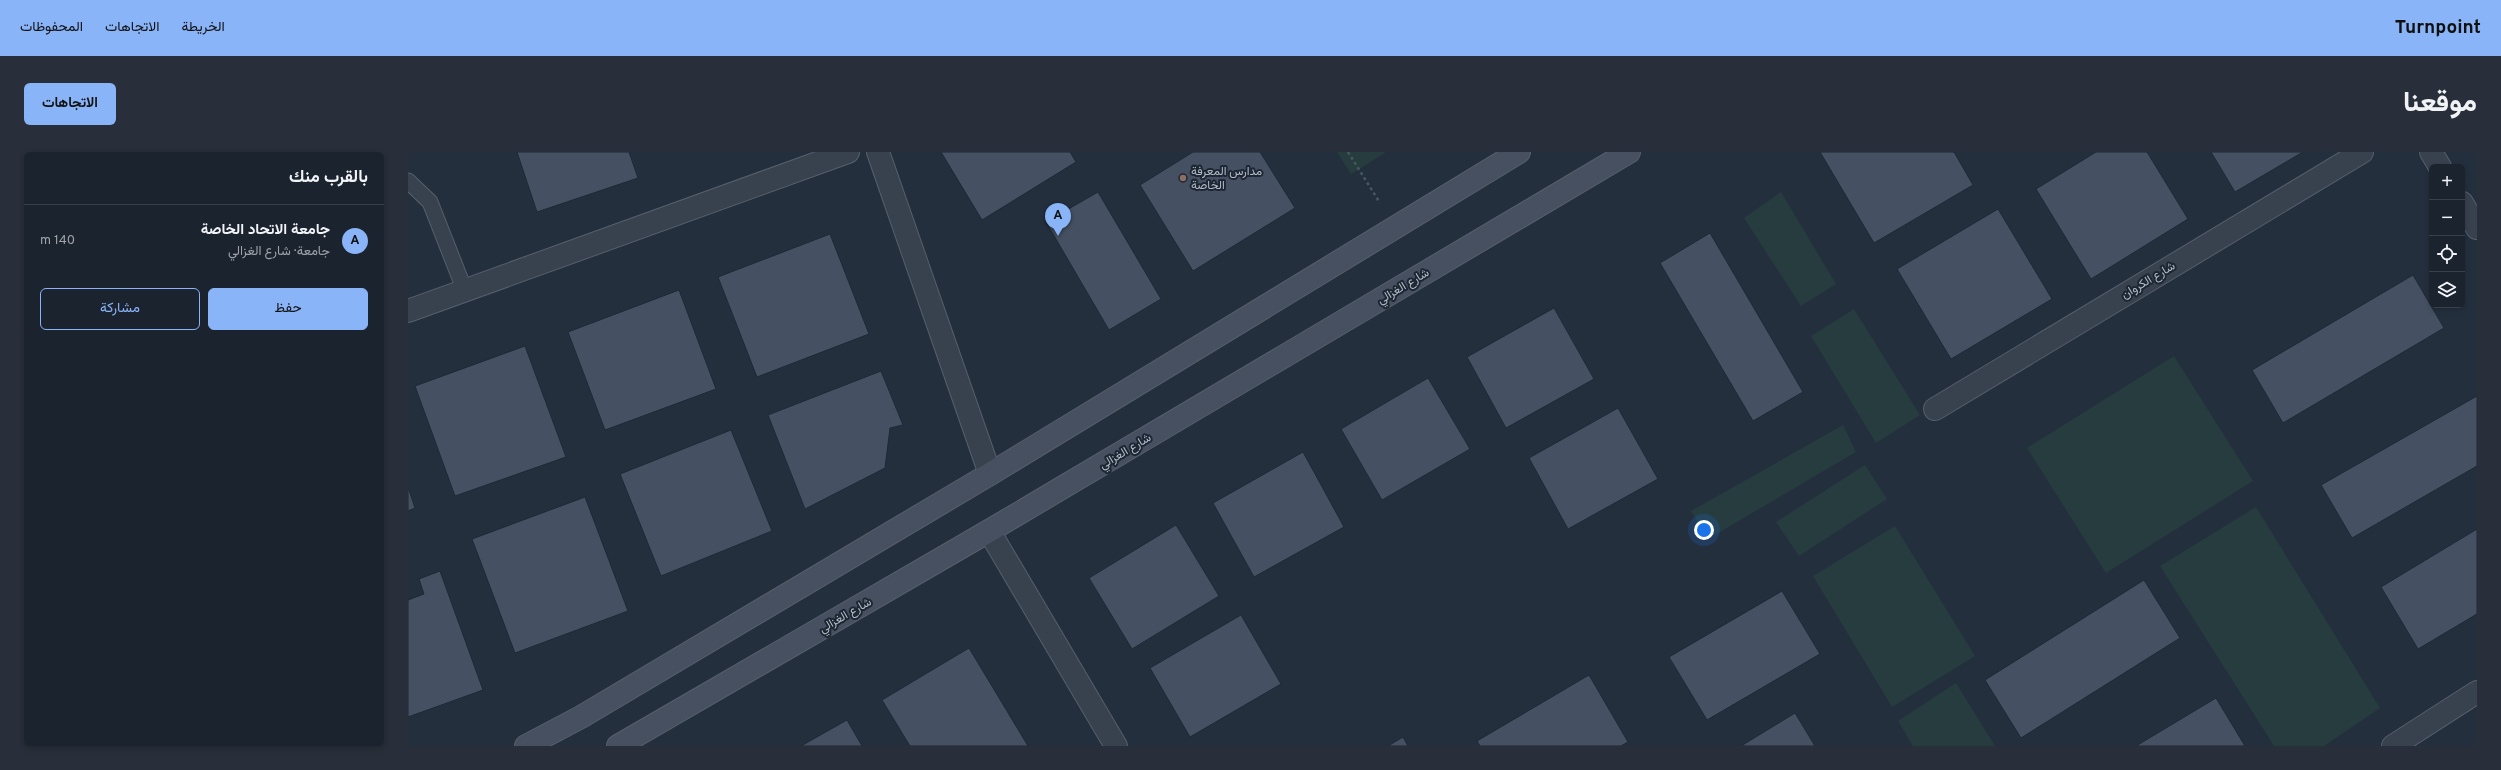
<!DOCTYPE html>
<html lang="ar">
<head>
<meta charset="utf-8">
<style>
  :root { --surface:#1b232e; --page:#282f3a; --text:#f1f3f6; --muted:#a0a4aa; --line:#39404a; --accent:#8ab4f8 }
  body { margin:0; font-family:Overpass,Vazirmatn,sans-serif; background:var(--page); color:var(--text); direction:rtl }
  .controls { position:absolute; right:12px; top:12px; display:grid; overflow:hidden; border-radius:6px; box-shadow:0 2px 6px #0003 }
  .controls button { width:36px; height:36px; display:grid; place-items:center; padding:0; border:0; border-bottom:1px solid var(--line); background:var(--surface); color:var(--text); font:20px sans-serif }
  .you { position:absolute; left:1296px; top:378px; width:14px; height:14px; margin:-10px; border:3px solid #fff; border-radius:50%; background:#1a73e8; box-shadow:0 0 0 6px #1a73e833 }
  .badge { display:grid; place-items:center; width:26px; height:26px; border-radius:50%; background:var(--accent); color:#111; font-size:13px; font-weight:700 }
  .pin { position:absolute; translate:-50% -33px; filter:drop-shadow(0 1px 2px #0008) }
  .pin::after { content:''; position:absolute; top:21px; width:14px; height:12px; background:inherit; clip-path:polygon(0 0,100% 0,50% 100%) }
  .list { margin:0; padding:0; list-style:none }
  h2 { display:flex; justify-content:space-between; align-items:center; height:52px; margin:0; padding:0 16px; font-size:17px }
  h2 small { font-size:13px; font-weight:400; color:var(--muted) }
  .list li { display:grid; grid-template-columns:26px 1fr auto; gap:12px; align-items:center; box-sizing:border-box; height:72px; padding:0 16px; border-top:1px solid var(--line) }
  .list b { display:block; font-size:15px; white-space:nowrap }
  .list p { margin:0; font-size:13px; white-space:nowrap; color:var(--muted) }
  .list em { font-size:13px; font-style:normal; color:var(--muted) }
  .actions { display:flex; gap:8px; padding:12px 16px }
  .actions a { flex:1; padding:9px 0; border:1px solid var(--accent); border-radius:6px; text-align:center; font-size:14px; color:var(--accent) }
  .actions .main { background:var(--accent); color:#111 }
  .icon { flex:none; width:22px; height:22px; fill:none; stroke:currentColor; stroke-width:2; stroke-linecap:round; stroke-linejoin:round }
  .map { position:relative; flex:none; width:2069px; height:594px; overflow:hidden; direction:ltr; border-radius:6px }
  header { display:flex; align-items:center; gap:24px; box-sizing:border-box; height:56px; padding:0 20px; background:var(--accent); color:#111 }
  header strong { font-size:19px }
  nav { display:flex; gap:22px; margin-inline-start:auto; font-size:14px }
  .intro { display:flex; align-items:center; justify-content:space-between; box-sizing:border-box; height:96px; padding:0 24px }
  h1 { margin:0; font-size:28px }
  .button { padding:10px 18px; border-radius:6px; background:var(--accent); color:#111; font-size:14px; font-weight:700 }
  main { display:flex; gap:24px; padding:0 24px }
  aside { flex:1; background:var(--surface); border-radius:6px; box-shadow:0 2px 6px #0003 }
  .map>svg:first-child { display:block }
  .green { fill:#263c3f }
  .building { fill:#455162; stroke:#1f2835 }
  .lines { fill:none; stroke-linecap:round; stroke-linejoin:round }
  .service-casing { stroke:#565f6c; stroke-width:17 }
  .minor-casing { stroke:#565f6c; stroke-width:24 }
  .secondary-casing { stroke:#565f6c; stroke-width:24 }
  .path { stroke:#44595c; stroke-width:2.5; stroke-dasharray:3 3; stroke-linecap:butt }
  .service { stroke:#38414e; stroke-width:15 }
  .minor { stroke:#38414e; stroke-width:22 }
  .secondary { stroke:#465061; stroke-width:22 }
  .education-dot { fill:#8d6e63; stroke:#1d2633; stroke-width:1.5 }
  .labels { text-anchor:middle; stroke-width:4; stroke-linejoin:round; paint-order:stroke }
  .poi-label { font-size:12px; fill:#b4bcc9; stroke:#1d2633; text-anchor:start }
  .street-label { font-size:12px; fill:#b4bcc9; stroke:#1d2633 }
</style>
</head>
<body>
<header>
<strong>Turnpoint</strong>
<nav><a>الخريطة</a><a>الاتجاهات</a><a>المحفوظات</a></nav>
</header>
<div class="intro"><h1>موقعنا</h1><a class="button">الاتجاهات</a></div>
<main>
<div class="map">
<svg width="2069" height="594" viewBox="0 0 2069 594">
  <rect width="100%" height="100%" fill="#242f3e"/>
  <path class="green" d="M929,0H976L977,1L943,22Z
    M1373,40L1428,132L1393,154L1336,66Z
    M1446,157L1512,263L1468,291L1403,184Z
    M1766,204L1845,329L1698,421L1619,296Z
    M1435,273L1448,300L1300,387L1283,359Z
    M1457,313L1479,347L1391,404L1368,370Z
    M1848,355L1972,556L1916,594H1866L1752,414Z
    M1487,374L1567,504L1484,555L1405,424Z
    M1548,531L1587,594H1505L1490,569Z"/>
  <path class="building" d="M109,0H221L230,26L129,60Z
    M533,0H662L668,10L574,68Z
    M785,0H852L887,56L785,119L732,33Z
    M1412,0H1546L1565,33L1466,91Z
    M1688,0H1739L1780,67L1683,127L1628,37Z
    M1803,0H1895L1827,40Z
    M690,40L753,147L701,178L638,70Z
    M1590,57L1644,147L1543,207L1489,117Z
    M1302,81L1395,240L1345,269L1252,111Z
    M422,82L461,182L349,225L310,125Z
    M2005,123L2036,176L1875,271L1844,218Z
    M271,138L308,237L197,278L160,180Z
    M1146,156L1186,227L1098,276L1059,205Z
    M117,194L158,305L47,344L7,234Z
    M473,219L495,273L482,276L477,316L397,357L360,263Z
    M1020,226L1062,297L974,348L933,277Z
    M2069,244V314L1944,386L1913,333Z
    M1210,256L1250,327L1160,377L1121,306Z
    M323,278L364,379L253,424L212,322Z
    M895,300L936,375L846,425L805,351Z
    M0,335L7,356L0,359Z
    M177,345L220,459L107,501L64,387Z
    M768,373L811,444L724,497L681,426Z
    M2069,377V462L2010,497L1973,435Z
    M32,419L75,538L0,565V448L16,442L11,427Z
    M1736,428L1772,486L1613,586L1577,528Z
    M1374,439L1412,502L1299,568L1261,505Z
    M833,463L873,532L782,585L742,516Z
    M561,496L620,594H502L474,548Z
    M1181,523L1220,590L1213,594H1072L1069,589Z
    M1808,546L1837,594H1728Z
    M1387,561L1407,594H1333Z
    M439,568L454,594H393Z
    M995,585L1000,594H980Z"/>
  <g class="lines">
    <defs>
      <path id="service" d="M0,29L22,50L57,139"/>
      <path id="minor" d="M470,0L582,322
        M2023,0L2032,15
        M2054,51L2069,76
        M0,159L440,0
        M1527,257L1954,0
        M581,379L708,594
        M1985,594L2069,540"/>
      <path id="secondary" d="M118,594L173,565L582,322L1111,0
        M210,594L581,379L1221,0"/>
    </defs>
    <use href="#service" class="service-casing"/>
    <use href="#minor" class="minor-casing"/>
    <use href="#secondary" class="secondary-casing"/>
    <path class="path" d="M940,0L972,51"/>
    <use href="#service" class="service"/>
    <use href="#minor" class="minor"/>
    <use href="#secondary" class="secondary"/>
  </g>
  <circle class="education-dot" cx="775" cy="26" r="4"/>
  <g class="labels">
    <g class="poi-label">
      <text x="783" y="23">مدارس المعرفة<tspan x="783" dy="14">الخاصة</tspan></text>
    </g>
    <g class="street-label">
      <text transform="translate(1740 128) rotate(-31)" y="4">شارع الكروان</text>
      <text transform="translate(995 134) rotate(-31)" y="4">شارع الغزالي</text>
      <text transform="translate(717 299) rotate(-31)" y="4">شارع الغزالي</text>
      <text transform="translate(437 463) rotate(-30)" y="4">شارع الغزالي</text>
    </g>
  </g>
</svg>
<div class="controls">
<button>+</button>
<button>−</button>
<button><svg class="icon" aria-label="locate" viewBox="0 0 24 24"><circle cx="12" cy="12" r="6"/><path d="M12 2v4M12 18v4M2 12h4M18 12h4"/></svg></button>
<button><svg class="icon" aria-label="layers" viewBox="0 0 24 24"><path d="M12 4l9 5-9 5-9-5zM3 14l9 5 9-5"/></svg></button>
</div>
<div class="you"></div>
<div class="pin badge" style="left:650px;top:84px">A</div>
</div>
<aside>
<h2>بالقرب منك<small></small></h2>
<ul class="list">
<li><span class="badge">A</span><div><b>جامعة الاتحاد الخاصة</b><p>جامعة · شارع الغزالي</p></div><em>140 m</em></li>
</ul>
<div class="actions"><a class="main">حفظ</a><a>مشاركة</a></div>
</aside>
</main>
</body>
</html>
